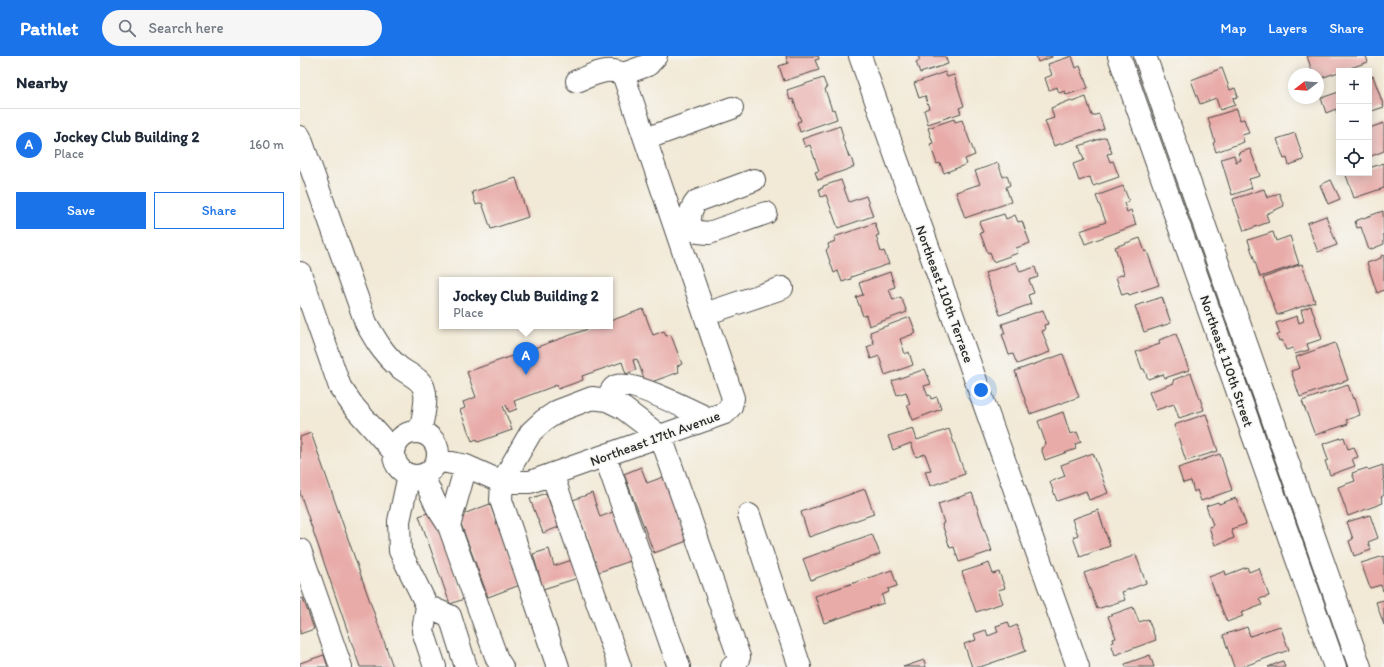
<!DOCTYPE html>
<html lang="en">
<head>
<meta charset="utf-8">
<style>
  :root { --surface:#fff; --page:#f6f6f7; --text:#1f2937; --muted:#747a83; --line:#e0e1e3; --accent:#1a73e8 }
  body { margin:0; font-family:Itim,sans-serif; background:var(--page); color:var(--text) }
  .controls { position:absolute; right:12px; top:12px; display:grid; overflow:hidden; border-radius:0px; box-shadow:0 2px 10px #0003 }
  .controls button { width:36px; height:36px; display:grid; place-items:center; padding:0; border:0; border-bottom:1px solid var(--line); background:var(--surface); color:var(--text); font:20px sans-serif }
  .compass { position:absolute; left:988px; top:12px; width:36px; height:36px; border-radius:50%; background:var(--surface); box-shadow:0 2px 10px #0003; rotate:253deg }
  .you { position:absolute; left:681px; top:334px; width:14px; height:14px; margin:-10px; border:3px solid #fff; border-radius:50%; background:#1a73e8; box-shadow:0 0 0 6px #1a73e833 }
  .badge { display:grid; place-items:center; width:26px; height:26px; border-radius:50%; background:var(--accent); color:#fff; font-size:13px; font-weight:700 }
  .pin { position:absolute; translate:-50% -33px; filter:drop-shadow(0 1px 2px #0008) }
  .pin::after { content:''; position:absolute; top:21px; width:14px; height:12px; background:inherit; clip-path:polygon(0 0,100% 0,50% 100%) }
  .popup { position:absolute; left:139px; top:221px; width:174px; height:52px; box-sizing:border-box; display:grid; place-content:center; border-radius:0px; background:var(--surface); filter:drop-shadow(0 1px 3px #0005); font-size:13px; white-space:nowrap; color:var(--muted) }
  .popup b { font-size:15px; color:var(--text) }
  .popup::after { content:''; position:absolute; left:50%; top:100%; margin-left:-8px; border:8px solid transparent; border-top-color:var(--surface) }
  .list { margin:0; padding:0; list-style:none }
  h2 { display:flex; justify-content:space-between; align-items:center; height:52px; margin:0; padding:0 16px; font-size:17px }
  h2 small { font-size:13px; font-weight:400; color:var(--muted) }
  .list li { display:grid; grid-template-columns:26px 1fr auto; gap:12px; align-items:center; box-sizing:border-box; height:72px; padding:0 16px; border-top:1px solid var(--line) }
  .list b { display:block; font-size:15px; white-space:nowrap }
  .list p { margin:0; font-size:13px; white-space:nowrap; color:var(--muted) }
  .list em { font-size:13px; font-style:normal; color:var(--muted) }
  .actions { display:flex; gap:8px; padding:12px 16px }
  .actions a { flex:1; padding:9px 0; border:1px solid var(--accent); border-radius:0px; text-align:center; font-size:14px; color:var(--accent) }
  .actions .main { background:var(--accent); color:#fff }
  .icon { flex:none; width:22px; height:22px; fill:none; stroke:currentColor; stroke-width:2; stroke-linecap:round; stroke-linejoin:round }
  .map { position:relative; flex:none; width:1084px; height:611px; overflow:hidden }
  header { display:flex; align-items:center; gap:24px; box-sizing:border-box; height:56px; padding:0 20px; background:var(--accent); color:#fff }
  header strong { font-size:19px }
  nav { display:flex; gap:22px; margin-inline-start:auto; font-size:14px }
  .search { width:280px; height:36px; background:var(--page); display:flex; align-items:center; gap:10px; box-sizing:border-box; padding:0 14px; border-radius:22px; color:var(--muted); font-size:15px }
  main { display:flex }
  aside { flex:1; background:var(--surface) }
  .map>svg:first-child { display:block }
  .building { fill:#e8aba8 }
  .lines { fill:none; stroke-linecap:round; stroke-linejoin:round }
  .minor-casing { stroke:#494845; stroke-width:24 }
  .minor { stroke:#fff; stroke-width:22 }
  .labels { text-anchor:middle; stroke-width:3.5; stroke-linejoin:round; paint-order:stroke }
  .street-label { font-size:14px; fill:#2b2b2b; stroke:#f6f6f2 }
</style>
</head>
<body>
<header>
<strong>Pathlet</strong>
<div class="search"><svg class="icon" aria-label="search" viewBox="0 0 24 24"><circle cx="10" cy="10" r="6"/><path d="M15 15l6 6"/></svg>Search here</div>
<nav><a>Map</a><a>Layers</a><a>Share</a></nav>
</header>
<main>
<aside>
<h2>Nearby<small></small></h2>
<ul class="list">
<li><span class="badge">A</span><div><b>Jockey Club Building 2</b><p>Place</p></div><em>160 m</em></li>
</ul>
<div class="actions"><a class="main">Save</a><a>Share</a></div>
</aside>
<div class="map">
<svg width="1084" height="611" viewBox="0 0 1084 611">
  <rect width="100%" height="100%" fill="#f6f6f2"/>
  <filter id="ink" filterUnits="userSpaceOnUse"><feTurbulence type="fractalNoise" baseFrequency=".025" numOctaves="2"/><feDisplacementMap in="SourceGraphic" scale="8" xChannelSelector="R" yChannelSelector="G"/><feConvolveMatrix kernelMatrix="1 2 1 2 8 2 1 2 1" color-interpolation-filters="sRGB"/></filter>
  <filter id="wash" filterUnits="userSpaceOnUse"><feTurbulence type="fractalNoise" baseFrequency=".012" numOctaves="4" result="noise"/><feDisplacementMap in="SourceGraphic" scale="16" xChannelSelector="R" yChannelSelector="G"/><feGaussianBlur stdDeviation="0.9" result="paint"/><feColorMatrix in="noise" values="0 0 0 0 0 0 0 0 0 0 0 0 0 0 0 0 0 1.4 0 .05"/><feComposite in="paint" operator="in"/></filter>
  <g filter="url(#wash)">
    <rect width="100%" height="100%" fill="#f2e9d6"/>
    <g id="blocks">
      <path class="building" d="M486,0H518L519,3L515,4L519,14L484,25L479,10L488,7Z
        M618,0H645L648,8L620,17L616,6L620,4Z
        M736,0H752V1L738,6Z
        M772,0L776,12L780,10L788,32L766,39L765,35L759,37L757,31L749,34L745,22L752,19L748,8Z
        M1007,0H1066L1068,6L1018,23V18H1013Z
        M922,12L930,34L935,32L938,41L933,42L935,49L920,54L916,42L900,48L891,24Z
        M645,16L647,21L654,19L664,50L659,52L661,57L628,68L624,54L629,52L625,40L619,42L614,27Z
        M1073,20L1084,51L1069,56V22Z
        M523,22L527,32L525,33L532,54L534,53L537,63L500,76L497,66L501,65L493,43L490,44L487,34Z
        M1039,36V63L1036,53L1026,57L1021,42Z
        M786,41L792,60L799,58L804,73L754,90L745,65L754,62L751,52L771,44L772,46Z
        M937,53L940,64L944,63L949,77L942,79L944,86L916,96L913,87L915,86L908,62Z
        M654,63L655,66L662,64L675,99L665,103L667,108L644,117L640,107L637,108L630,88L633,87L628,72Z
        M1084,67V95L1069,101V72Z
        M540,70L543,80L542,81L549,101H551L554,111L518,124L515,116L519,115L510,89L505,91L502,83Z
        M995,77L1004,104L989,109L987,102L984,103L977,83Z
        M806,81L812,97L807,98L810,106L813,105L819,121L793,130L790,121L779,125L773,108L784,104L779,90Z
        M950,93L960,120L949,123L952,132L932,139L921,103L934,99L936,106L941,104L938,97Z
        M698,107L703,121L707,119L710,129L706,131L711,146L665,162L656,136L680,128L675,115Z
        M1084,107V132L1054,142L1046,119L1053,117H1069V112Z
        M216,122L228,161L191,173L182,147L176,149L172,136Z
        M541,124L549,146L566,140L573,160L538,172L526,139L521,141L519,133L523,132V130Z
        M1031,124L1040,143L1028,148L1020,129Z
        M823,130L829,145L824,147L827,156L831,154L836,169L785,188L780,175L806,166L796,140Z
        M964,133L967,142L979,137L984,150L966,158L969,166L944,175L933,143Z
        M1083,155L1084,188L1069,194L1061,171L1057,172L1055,165Z
        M704,158L706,163L715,159L718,166L722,165L730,187L716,192L718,197L693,206L690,196L688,197L680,177L683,176L679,166Z
        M1026,160L1037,189L1018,196L1007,167Z
        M575,167L579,179L576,180L581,196L584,195L589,208L551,221V223L542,226L538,215L534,217L526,194L529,192L528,188L535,185L534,181Z
        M973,176L976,185L990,180L999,208L960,221L948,184Z
        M840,182L845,196L847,195L859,229L829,239L828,237L822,239L816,221L824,218L815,191Z
        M1084,199V234L1077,237L1067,207L1081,202V200Z
        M716,206L720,216L735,211L738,221L729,224L734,237L728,239L731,248L700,259L685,217Z
        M1002,208L1015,246L977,259L963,222Z
        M590,216L595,231L589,233L593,244L601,241L607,256L569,270L566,259L563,260L556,241L563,239L559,227Z
        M862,241L871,267L844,276L835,250Z
        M1011,250L1022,283L1007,288L1009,294L995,298L993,292L986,294L982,284L979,285L977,279L980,278L976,267L997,260L999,267L1004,265L1001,254Z
        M343,253L353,279L364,275L366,280L371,279L382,308L377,310L379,316L346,328L337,303L333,304L336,314L326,318L322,306L282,320L283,324L258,333L257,329L214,345L217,353L209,356L206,349L203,350L212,374L178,386L177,383L172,385L160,354L165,352L163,346L176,341L167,316L296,270H310V265Z
        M743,254L748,268L744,269L745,274L742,275L750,296L717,308L713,298L709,299L702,278H705L702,268Z
        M610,261L616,277L600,283L605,298L609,296L613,309L585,319L579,300L571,303L567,291L574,288L570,276Z
        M876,278L889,314L865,322L863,318L848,323L844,313H842L836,296L860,288L859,284Z
        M1035,287L1048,324L1000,341L991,315L1000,312L996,301Z
        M763,298L779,341L730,358L715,315Z
        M625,313L631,328L624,330L628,340L630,339L631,343L637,341L641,353L613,364L607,349L610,348L606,336L597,339L592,325Z
        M891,317L904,354L879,362L874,348L856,354L849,336L874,327L873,324Z
        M1048,329L1053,343L1055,342L1060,359L1046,364L1048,368L1015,379L1002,345Z
        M763,356L770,378L777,376L781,386L775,388L776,393L745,404L741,392L744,391V389L746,388L738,365Z
        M906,358L918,395L886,405L874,369Z
        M613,372L617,384L649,373L665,418L630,430L625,415L631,414L625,398L616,401L611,387L593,394L588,380Z
        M11,377L93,611H60L0,437V381Z
        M1044,381L1048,393L1054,391L1058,401L1052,403L1055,410L1030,419L1025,405L1028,404L1023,388Z
        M793,397L808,437L789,444L786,435L757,445L750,426L765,420L761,409Z
        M920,398L932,434L901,445L897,434L894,436L891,425L883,427L878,412Z
        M1083,409L1084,439L1081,441L1083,447L1048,460L1038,431L1055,425L1052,417L1067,412L1068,414Z
        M341,411L347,427L363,421L387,485L354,497L324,418Z
        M565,433L574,458L509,481L501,456Z
        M246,437L259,471L243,477L230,443Z
        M292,437L300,461L315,455L333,504L299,516L273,444Z
        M672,437L692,495L659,506L654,491L650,492L642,468L644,467L638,448Z
        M936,442L946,468L931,473L934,482L915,489L909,471L913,469L906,450L918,446L919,448Z
        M190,448L220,529L188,541L158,460Z
        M798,454L810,490L780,501L773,481L778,479L772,463Z
        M133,455L164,543L150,548L119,460Z
        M1070,459L1078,482L1068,486L1071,494L1054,500L1049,485L1053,483L1047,466Z
        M572,478L580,498L511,524L503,503Z
        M249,493L254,510L272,504L278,522L243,533L233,498Z
        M836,499L846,527L822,536L825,544L797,553L784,517Z
        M1084,500V535H1083L1081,529L1070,532L1061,507Z
        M689,507L693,518L699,516L705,532L698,534L703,547L676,556L662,516Z
        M947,511L949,516L959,512L969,540L959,543L962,549L941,557L943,560L927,566L909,521L925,515L926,519Z
        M592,514L597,530L588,533L589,536L582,539L584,547L524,567L515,540Z
        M3,542L14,573L0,578V543Z
        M1084,544V569L1076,546Z
        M833,551L839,566L848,563L856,584L815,599L811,587L814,586L813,583L816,582L808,560Z
        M708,566L710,572L717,569L726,595L680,611H672L664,588L676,584L674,578L686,574L688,580L698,576L696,570Z
        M980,570L989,594L942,611H934L923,579L947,571L950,580Z
        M24,599L28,611H0V607Z
        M850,599L854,611H826L825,608Z
        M624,604L626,611H603Z
        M983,605L985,611H968Z"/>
    </g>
  </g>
  <g filter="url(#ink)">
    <use href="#blocks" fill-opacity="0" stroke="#494845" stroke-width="1"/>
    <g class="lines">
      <defs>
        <path id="minor" d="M560,0L778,611
          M819,0L1035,611
          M845,0L1060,611
          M277,25C293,19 306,10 323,18
          M0,81L66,267C75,283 84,299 99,311C107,318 121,322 124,333C128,344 122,365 120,376
          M345,83L432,52
          M390,169C390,159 390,153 397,145L454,124
          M377,175L390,169L398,176L409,177L466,157
          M0,217L40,331L54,351L94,396
          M405,258L482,232
          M307,344C310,338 311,332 317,330C332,324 392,355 409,363
          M94 398a22 22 0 1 1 44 0a22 22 0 1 1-44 0Z
          M305,400L379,611
          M138,404L166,410L202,426H230L425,357L431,350L433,342L323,18L348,9L356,0
          M252,418L320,611
          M109,419L99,465L100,495L127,550L123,575L135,611
          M123,420L137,451L149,470L166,410
          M449,459L500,611
          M149,470L197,603L202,611
          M0,494L41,611
          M127,550L150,560L166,611
          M258,611L201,444L202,426L231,376L243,365L258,355L292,342L307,344L323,352L361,381L439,601L435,609L432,611"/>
      </defs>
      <use href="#minor" class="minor-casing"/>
      <use href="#minor" class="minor"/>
    </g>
  </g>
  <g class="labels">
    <g class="street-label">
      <text transform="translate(645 238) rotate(70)" y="5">Northeast 110th Terrace</text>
      <text transform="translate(927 305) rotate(71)" y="5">Northeast 110th Street</text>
      <text transform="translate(355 382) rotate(-20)" y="5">Northeast 17th Avenue</text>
    </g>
  </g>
</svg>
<div class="controls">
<button>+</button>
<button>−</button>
<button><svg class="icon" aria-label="locate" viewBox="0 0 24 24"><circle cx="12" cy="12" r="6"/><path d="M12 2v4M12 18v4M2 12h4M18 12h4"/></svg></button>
</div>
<svg class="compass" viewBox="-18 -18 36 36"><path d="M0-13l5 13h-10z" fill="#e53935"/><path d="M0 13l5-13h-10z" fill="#747a83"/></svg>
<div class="you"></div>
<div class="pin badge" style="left:226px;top:319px">A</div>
<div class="popup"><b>Jockey Club Building 2</b>Place</div>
</div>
</main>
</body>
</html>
